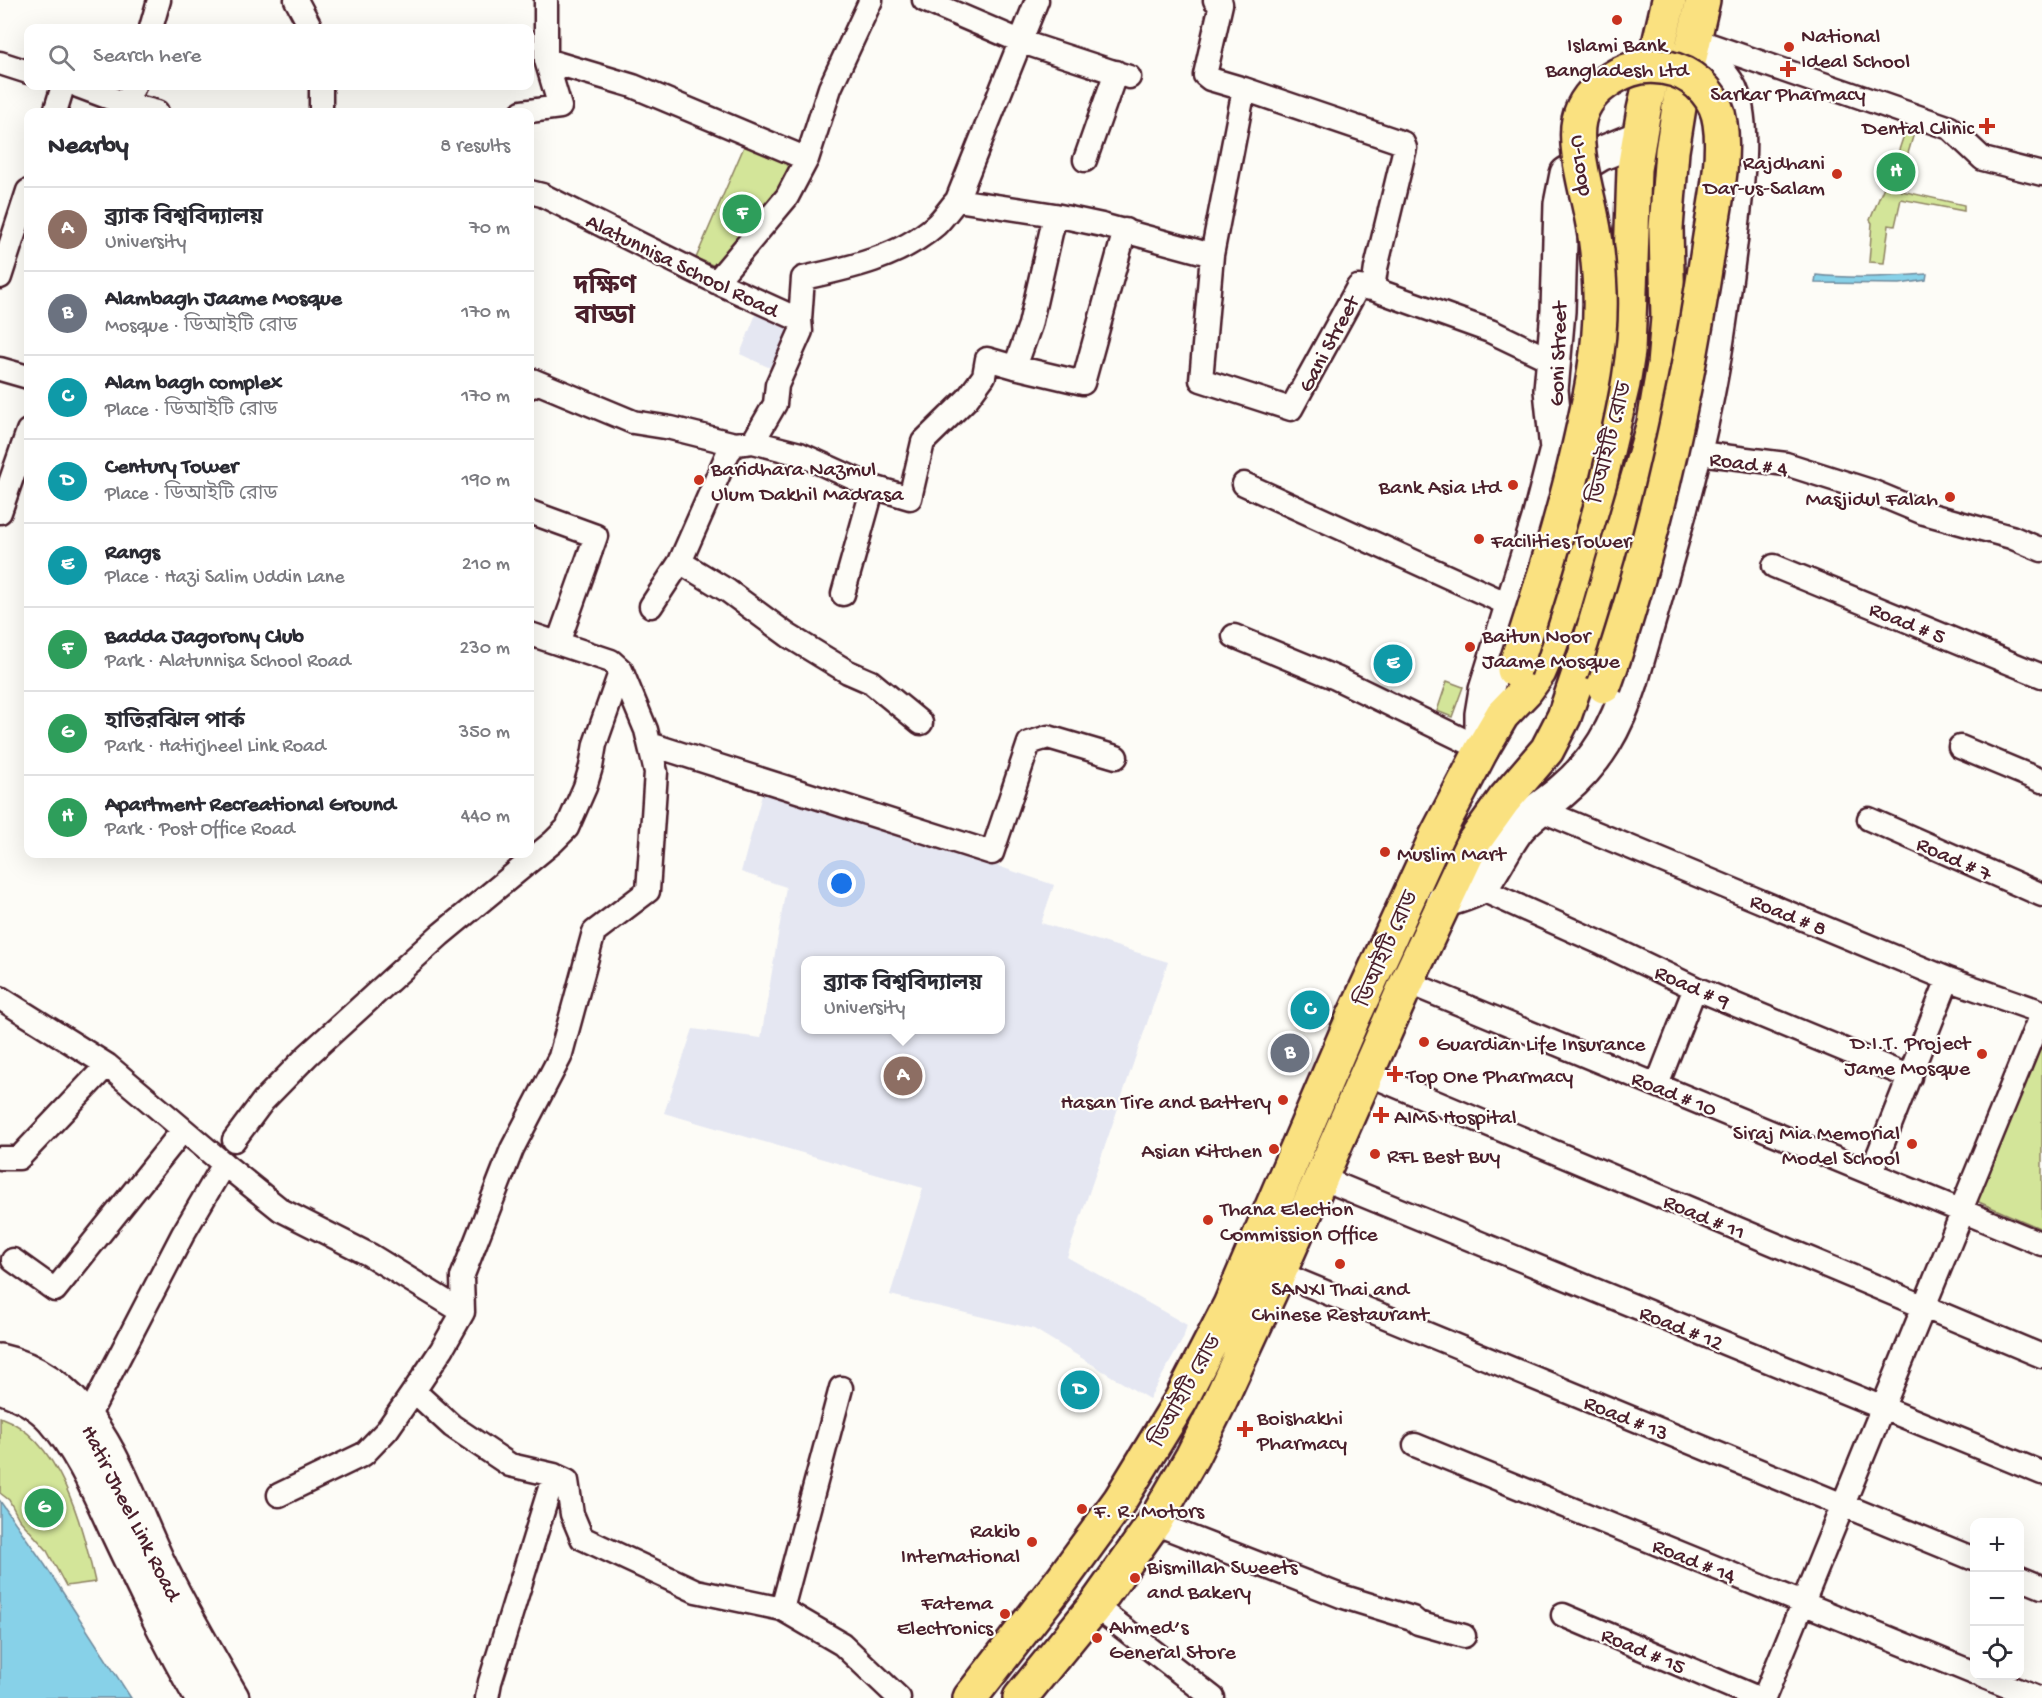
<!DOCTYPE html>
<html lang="en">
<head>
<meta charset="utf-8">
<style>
  :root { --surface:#fff; --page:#f7f7f7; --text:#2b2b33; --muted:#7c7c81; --line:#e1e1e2; --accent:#c8321e }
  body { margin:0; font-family:"Gochi Hand","Noto Sans Bengali",sans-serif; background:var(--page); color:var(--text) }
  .controls { position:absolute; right:18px; bottom:18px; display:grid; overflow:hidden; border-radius:12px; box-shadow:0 6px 24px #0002 }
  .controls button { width:54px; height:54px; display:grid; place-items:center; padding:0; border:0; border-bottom:2px solid var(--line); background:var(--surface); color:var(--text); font:30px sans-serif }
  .you { position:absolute; left:842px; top:884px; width:21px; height:21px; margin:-15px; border:4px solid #fff; border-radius:50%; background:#1a73e8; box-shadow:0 0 0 9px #1a73e833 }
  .badge { display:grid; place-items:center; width:39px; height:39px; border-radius:50%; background:var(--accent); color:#fff; font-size:20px; font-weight:700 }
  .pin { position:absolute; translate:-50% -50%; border:3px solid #fff; box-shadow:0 2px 6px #0006 }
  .popup { position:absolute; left:801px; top:956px; width:204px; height:78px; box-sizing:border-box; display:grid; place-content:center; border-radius:12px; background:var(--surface); filter:drop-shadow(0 2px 4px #0005); font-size:20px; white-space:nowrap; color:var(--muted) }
  .popup b { font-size:22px; color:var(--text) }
  .popup::after { content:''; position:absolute; left:50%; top:100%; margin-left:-12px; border:12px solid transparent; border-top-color:var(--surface) }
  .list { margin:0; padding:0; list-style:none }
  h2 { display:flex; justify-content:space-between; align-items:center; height:78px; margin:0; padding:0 24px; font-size:26px }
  h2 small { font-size:20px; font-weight:400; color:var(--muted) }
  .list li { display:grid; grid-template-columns:39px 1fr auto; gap:18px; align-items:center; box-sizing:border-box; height:84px; padding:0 24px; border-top:2px solid var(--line) }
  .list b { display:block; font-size:22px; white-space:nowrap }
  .list p { margin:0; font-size:20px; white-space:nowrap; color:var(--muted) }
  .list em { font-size:20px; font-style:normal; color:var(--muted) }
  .icon { flex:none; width:33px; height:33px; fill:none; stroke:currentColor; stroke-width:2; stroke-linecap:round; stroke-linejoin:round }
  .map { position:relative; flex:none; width:2042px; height:1698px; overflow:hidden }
  .search { position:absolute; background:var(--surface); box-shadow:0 6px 24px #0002; left:24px; top:24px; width:510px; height:66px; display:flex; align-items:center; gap:15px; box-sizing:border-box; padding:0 21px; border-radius:12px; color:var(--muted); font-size:22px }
  .panel { position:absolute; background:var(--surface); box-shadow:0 6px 24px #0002; left:24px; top:108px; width:510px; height:750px; border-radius:12px }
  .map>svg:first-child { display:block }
  .built { fill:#e5e7f2; fill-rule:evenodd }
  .green { fill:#d3e599; stroke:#8e8262; stroke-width:1.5 }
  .water { fill:#87d1e8; stroke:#6f8a9c; stroke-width:1.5 }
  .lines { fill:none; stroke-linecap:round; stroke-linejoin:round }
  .street-casing { stroke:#4a1f2b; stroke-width:27 }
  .secondary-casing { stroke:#4a1f2b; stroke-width:38 }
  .primary-casing { stroke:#4a1f2b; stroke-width:38 }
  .street { stroke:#fdfcf7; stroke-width:22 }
  .secondary { stroke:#fdfcf7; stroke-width:33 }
  .primary { stroke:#fae180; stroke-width:33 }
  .primary-bridge-casing { stroke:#4a1f2b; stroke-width:38; stroke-linecap:butt }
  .primary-bridge { stroke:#fae180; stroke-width:33 }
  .poi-dot { fill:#c8321e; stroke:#fdfcf7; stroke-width:2 }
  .labels { text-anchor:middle; stroke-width:4.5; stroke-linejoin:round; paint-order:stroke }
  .poi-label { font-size:22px; fill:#4a1f2b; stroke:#fdfcf7; text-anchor:start }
  .street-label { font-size:22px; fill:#4a1f2b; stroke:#fdfcf7 }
  .quarter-label { font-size:26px; font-weight:bold; fill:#4a1f2b; stroke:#fdfcf7 }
</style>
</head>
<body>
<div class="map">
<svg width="2042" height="1698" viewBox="0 0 2042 1698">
  <rect width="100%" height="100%" fill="#fdfcf7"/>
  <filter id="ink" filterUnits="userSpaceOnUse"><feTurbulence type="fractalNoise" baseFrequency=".0167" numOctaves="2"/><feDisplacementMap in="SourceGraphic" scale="12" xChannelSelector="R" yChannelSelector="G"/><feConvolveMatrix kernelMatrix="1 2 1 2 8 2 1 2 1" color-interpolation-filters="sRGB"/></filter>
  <g filter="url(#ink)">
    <path class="built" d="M758,309L797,325L779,372L740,354Z
      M764,787L1054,885L1041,923L1168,962L1067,1257L1187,1325L1183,1339L1149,1399L1034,1329L890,1295L923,1188L664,1113L693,1029L761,1038L786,887L741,872ZM806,960H1000V1030H806Z"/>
    <path class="green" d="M1910,117L1918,120L1897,190L1964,205V211L1901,199L1895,226L1889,225L1884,263L1869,262L1872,223L1870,220L1898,153Z
      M746,142L797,162L785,193L724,270L696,258Z
      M1447,681L1463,687L1452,717L1437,711Z
      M2042,1022V1229L1967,1197Z
      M0,1417C61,1439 82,1525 95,1582L66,1586L46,1549L19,1519L9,1500L0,1493Z"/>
    <path class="water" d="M1927,274L1926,280L1900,284L1815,283L1816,275C1852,279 1891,277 1927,274Z
      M0,1501L45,1565L131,1698H0Z"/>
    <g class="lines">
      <defs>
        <path id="street" d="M296,0L311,28
          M924,0L1022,42L1129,77
          M1215,0L1221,4L1205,75L1210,79L1244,89L1403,143L1405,148L1376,268L1373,289L1490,331L1553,361
          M151,28L159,0
          M1693,39L1950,128L1983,159L2042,174
          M546,60V0
          M0,63L28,72
          M78,86L126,104L134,86
          M1244,89L1212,255L1201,380L1291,409L1358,287L1373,289
          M55,112L63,86
          M123,112L126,104L157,112
          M321,112V86
          M522,112L560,107L546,60L633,86L807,159
          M1085,160L1116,72
          M530,192L542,195L716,282L800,320L803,278C850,268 900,257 936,225C944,217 950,208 957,200L1037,0
          M957,200L1055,215L1102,225L1212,255
          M0,277L28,191
          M716,282L787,197L807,159L830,88L871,0
          M1015,367L1083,383L1125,230
          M0,369L28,377
          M530,387L532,380L633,422L671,428L735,444L753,442L775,404L777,385L801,331L800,320
          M753,442L800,454L873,487L910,498L923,442L967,399L984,376L987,359L1015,367L1030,325L1055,215
          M1694,455L1707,454L1786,464L1871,491L1924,513L2011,537L2042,550
          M1244,484L1512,606
          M0,512L28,431
          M530,512L596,536L558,643
          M680,562L728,591L789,636L848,672L871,682L921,723
          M1774,566L2042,676
          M843,594L873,487
          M651,606L680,562L728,453L735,444
          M530,634L611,661L621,670L646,730L656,772L648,891L594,932L560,1057L512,1149L462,1277L463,1312L442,1349L414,1391L452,1426L510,1465L554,1475L567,1481L572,1514L582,1538L696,1591L782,1609L842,1644L899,1698
          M1234,636L1336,678L1482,749
          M650,744L992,853L1029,743L1048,737L1116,757
          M1960,747L2042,781
          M1538,809L1948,979L2042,1012
          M1869,819L2042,895
          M1478,888L1603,944L1695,988L1910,1077
          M1407,982L2042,1244
          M0,998L107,1065L224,1164L281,1210L370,1255L463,1312
          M1368,1074L2042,1356
          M1657,1085L1695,988
          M234,1140L263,1101L308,1055L440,935L553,842L567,828L585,787L591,767L595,744L621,670
          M0,1158H19L107,1065
          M1871,1173L1948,979
          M1321,1178L2042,1473
          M1961,1210L2042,1012
          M13,1260L55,1290L183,1130
          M1279,1273L1974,1559
          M87,1419L183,1234L224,1164
          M1415,1445L1974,1673
          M279,1495L364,1454L387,1430L414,1391
          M1154,1523L1341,1596L1412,1618L1418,1623L1464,1636
          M2020,1578L2042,1587
          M1095,1606L1213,1698
          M782,1609L841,1388
          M1563,1615L1758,1698
          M1982,1676L2037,1698
          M487,1698L490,1682L554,1475
          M1764,1698L1963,1211"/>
        <path id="secondary" d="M1482,749V714L1486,690L1539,519L1557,449L1551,390L1558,311L1561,204L1567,174L1600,154L1639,138
          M1444,901C1454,897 1469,894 1478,888C1490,879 1506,842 1519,827C1531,813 1547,804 1561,792C1598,761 1616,728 1631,682C1659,582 1691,482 1710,380C1719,333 1725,284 1731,236C1735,199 1745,132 1733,97C1726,75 1709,63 1691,51
          M0,1361C96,1382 122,1488 159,1565C181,1611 207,1654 232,1698
          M0,1386C21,1393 39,1402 54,1419C83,1452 100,1495 119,1535C145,1590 171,1645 202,1698"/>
        <path id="primary" d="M970,1698L1061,1581L1120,1500L1181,1400L1230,1305L1353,1018L1437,835L1482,749L1502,715L1526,690L1539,672L1550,646L1563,609L1600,481L1623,384L1628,352L1634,169L1644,110L1669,0
          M1020,1698L1095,1606L1154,1523L1192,1457L1219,1403L1279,1273L1407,982L1471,846L1504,800L1547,750L1564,717L1591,638L1654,423L1664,365L1668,318L1666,228L1672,151L1680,101L1703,0"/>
      </defs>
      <use href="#street" class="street-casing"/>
      <use href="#secondary" class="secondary-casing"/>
      <use href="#primary" class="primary-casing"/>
      <use href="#street" class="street"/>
      <use href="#secondary" class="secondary"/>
      <use href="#primary" class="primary"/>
      <defs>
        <path id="primary-bridge" d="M1514,670C1538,598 1561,525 1578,451C1590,399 1602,346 1600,292C1599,268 1597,243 1592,219C1587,192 1573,146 1579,120C1583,101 1596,88 1611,79C1630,66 1653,63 1675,70C1699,78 1717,99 1720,123C1726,161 1713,212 1708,250C1692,357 1671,461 1642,565C1630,606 1619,646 1604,686"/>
      </defs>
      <use href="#primary-bridge" class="primary-bridge-casing"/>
      <use href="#primary-bridge" class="primary-bridge"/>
    </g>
  </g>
  <g class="poi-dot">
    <circle cx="1617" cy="20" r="6"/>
    <circle cx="1789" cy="47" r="6"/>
    <path d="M1785 60h6v6h6v6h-6v6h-6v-6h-6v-6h6z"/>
    <path d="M1984 117h6v6h6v6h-6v6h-6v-6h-6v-6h6z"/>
    <circle cx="1837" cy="174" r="6"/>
    <circle cx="699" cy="480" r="6"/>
    <circle cx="1513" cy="485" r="6"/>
    <circle cx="1950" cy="497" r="6"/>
    <circle cx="1479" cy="539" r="6"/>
    <circle cx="1470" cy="647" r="6"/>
    <circle cx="1385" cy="852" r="6"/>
    <circle cx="1424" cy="1042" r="6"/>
    <circle cx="1982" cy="1054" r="6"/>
    <path d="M1392 1065h6v6h6v6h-6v6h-6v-6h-6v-6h6z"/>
    <circle cx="1283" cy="1100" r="6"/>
    <path d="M1378 1106h6v6h6v6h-6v6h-6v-6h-6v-6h6z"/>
    <circle cx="1912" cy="1144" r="6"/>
    <circle cx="1274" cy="1149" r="6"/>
    <circle cx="1375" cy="1154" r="6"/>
    <circle cx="1208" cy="1220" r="6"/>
    <circle cx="1340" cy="1264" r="6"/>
    <path d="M1242 1420h6v6h6v6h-6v6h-6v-6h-6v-6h6z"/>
    <circle cx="1082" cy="1509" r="6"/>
    <circle cx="1032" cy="1542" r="6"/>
    <circle cx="1135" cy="1578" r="6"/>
    <circle cx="1005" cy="1614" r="6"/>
    <circle cx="1097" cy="1638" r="6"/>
  </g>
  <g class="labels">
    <g class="poi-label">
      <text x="1801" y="42">National<tspan x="1801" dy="25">Ideal School</tspan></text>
      <text x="1617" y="51" text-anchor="middle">Islami Bank<tspan x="1617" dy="25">Bangladesh Ltd</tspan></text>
      <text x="1788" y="100" text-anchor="middle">Sarkar Pharmacy</text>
      <text x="1974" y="134" text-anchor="end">Dental Clinic</text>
      <text x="1825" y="169" text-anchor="end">Rajdhani<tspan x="1825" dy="25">Dar-us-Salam</tspan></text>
      <text x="711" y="475">Baridhara Nazmul<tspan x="711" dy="25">Ulum Dakhil Madrasa</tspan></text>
      <text x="1501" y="493" text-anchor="end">Bank Asia Ltd</text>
      <text x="1938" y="505" text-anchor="end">Masjidul Falah</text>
      <text x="1491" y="547">Facilities Tower</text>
      <text x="1482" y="642">Baitun Noor<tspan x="1482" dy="25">Jaame Mosque</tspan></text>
      <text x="1397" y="860">Muslim Mart</text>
      <text x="1970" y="1049" text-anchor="end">D.I.T. Project<tspan x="1970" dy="25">Jame Mosque</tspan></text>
      <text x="1436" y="1050">Guardian Life Insurance</text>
      <text x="1407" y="1082">Top One Pharmacy</text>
      <text x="1271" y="1108" text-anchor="end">Hasan Tire and Battery</text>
      <text x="1394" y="1123">AIMS Hospital</text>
      <text x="1900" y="1139" text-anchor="end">Siraj Mia Memorial<tspan x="1900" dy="25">Model School</tspan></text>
      <text x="1262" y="1157" text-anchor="end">Asian Kitchen</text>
      <text x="1387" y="1162">RFL Best Buy</text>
      <text x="1220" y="1215">Thana Election<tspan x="1220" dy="25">Commission Office</tspan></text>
      <text x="1340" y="1295" text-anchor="middle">SANXI Thai and<tspan x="1340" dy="25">Chinese Restaurant</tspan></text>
      <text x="1257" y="1424">Boishakhi<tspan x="1257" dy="25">Pharmacy</tspan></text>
      <text x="1094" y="1517">F. R. Motors</text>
      <text x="1020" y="1537" text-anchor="end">Rakib<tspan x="1020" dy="25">International</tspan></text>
      <text x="1147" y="1573">Bismillah Sweets<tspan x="1147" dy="25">and Bakery</tspan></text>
      <text x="993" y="1609" text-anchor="end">Fatema<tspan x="993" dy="25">Electronics</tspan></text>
      <text x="1109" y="1633">Ahmed’s<tspan x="1109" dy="25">General Store</tspan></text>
    </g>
    <g class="street-label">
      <text transform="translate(1584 165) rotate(82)" y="8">U-Loop</text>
      <text transform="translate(683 264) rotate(26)" y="8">Alatunnisa School Road</text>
      <text transform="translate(1327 343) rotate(-62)" y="8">Gani Street</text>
      <text transform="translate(1556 354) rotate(-88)" y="8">Goni Street</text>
      <text transform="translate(1608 442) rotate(-76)" y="8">ডিআইটি রোড</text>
      <text transform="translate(1749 462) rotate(8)" y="8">Road # 4</text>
      <text transform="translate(1908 621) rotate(22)" y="8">Road # 5</text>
      <text transform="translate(1955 857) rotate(24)" y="8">Road # 7</text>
      <text transform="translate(1789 913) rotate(22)" y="8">Road # 8</text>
      <text transform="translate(1385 948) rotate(-66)" y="8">ডিআইটি রোড</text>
      <text transform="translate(1693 985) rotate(24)" y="8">Road # 9</text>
      <text transform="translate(1675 1092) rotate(22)" y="8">Road # 10</text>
      <text transform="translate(1705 1215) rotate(23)" y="8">Road # 11</text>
      <text transform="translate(1682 1326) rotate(22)" y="8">Road # 12</text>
      <text transform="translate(1184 1390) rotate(-61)" y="8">ডিআইটি রোড</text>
      <text transform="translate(1627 1416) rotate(22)" y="8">Road # 13</text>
      <text transform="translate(133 1512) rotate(63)" y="8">Hatir Jheel Link Road</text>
      <text transform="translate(1695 1559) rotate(22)" y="8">Road # 14</text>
      <text transform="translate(1644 1649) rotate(23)" y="8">Road # 15</text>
    </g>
    <g class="quarter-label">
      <text x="605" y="293">দক্ষিণ<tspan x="605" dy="30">বাড্ডা</tspan></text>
    </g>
  </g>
</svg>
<div class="controls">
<button>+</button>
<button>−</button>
<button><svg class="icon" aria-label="locate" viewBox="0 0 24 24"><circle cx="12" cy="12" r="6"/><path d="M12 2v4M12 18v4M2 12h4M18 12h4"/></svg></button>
</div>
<div class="you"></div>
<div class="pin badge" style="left:903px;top:1076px;background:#8d6e63">A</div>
<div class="popup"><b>ব্র্যাক বিশ্ববিদ্যালয়</b>University</div>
<div class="pin badge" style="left:1290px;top:1053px;background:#6b7280">B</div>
<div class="pin badge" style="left:1310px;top:1010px;background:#0f9aa8">C</div>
<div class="pin badge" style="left:1080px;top:1390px;background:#0f9aa8">D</div>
<div class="pin badge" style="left:1393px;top:664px;background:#0f9aa8">E</div>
<div class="pin badge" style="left:742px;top:214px;background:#2e9e5b">F</div>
<div class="pin badge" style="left:44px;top:1508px;background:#2e9e5b">G</div>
<div class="pin badge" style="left:1896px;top:172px;background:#2e9e5b">H</div>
<div class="search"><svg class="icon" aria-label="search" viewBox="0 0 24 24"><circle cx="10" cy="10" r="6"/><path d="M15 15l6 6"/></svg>Search here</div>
<section class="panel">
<h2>Nearby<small>8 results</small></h2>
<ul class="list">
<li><span class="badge" style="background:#8d6e63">A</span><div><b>ব্র্যাক বিশ্ববিদ্যালয়</b><p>University</p></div><em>70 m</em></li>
<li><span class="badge" style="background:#6b7280">B</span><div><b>Alambagh Jaame Mosque</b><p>Mosque · ডিআইটি রোড</p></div><em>170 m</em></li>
<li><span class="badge" style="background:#0f9aa8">C</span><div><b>Alam bagh complex</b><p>Place · ডিআইটি রোড</p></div><em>170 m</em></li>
<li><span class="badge" style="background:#0f9aa8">D</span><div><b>Century Tower</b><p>Place · ডিআইটি রোড</p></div><em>190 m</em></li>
<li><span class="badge" style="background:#0f9aa8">E</span><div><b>Rangs</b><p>Place · Hazi Salim Uddin Lane</p></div><em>210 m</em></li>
<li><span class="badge" style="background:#2e9e5b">F</span><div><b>Badda Jagorony Club</b><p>Park · Alatunnisa School Road</p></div><em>230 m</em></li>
<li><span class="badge" style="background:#2e9e5b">G</span><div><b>হাতিরঝিল পার্ক</b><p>Park · Hatirjheel Link Road</p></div><em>350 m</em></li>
<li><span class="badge" style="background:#2e9e5b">H</span><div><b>Apartment Recreational Ground</b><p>Park · Post Office Road</p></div><em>440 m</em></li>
</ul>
</section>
</div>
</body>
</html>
